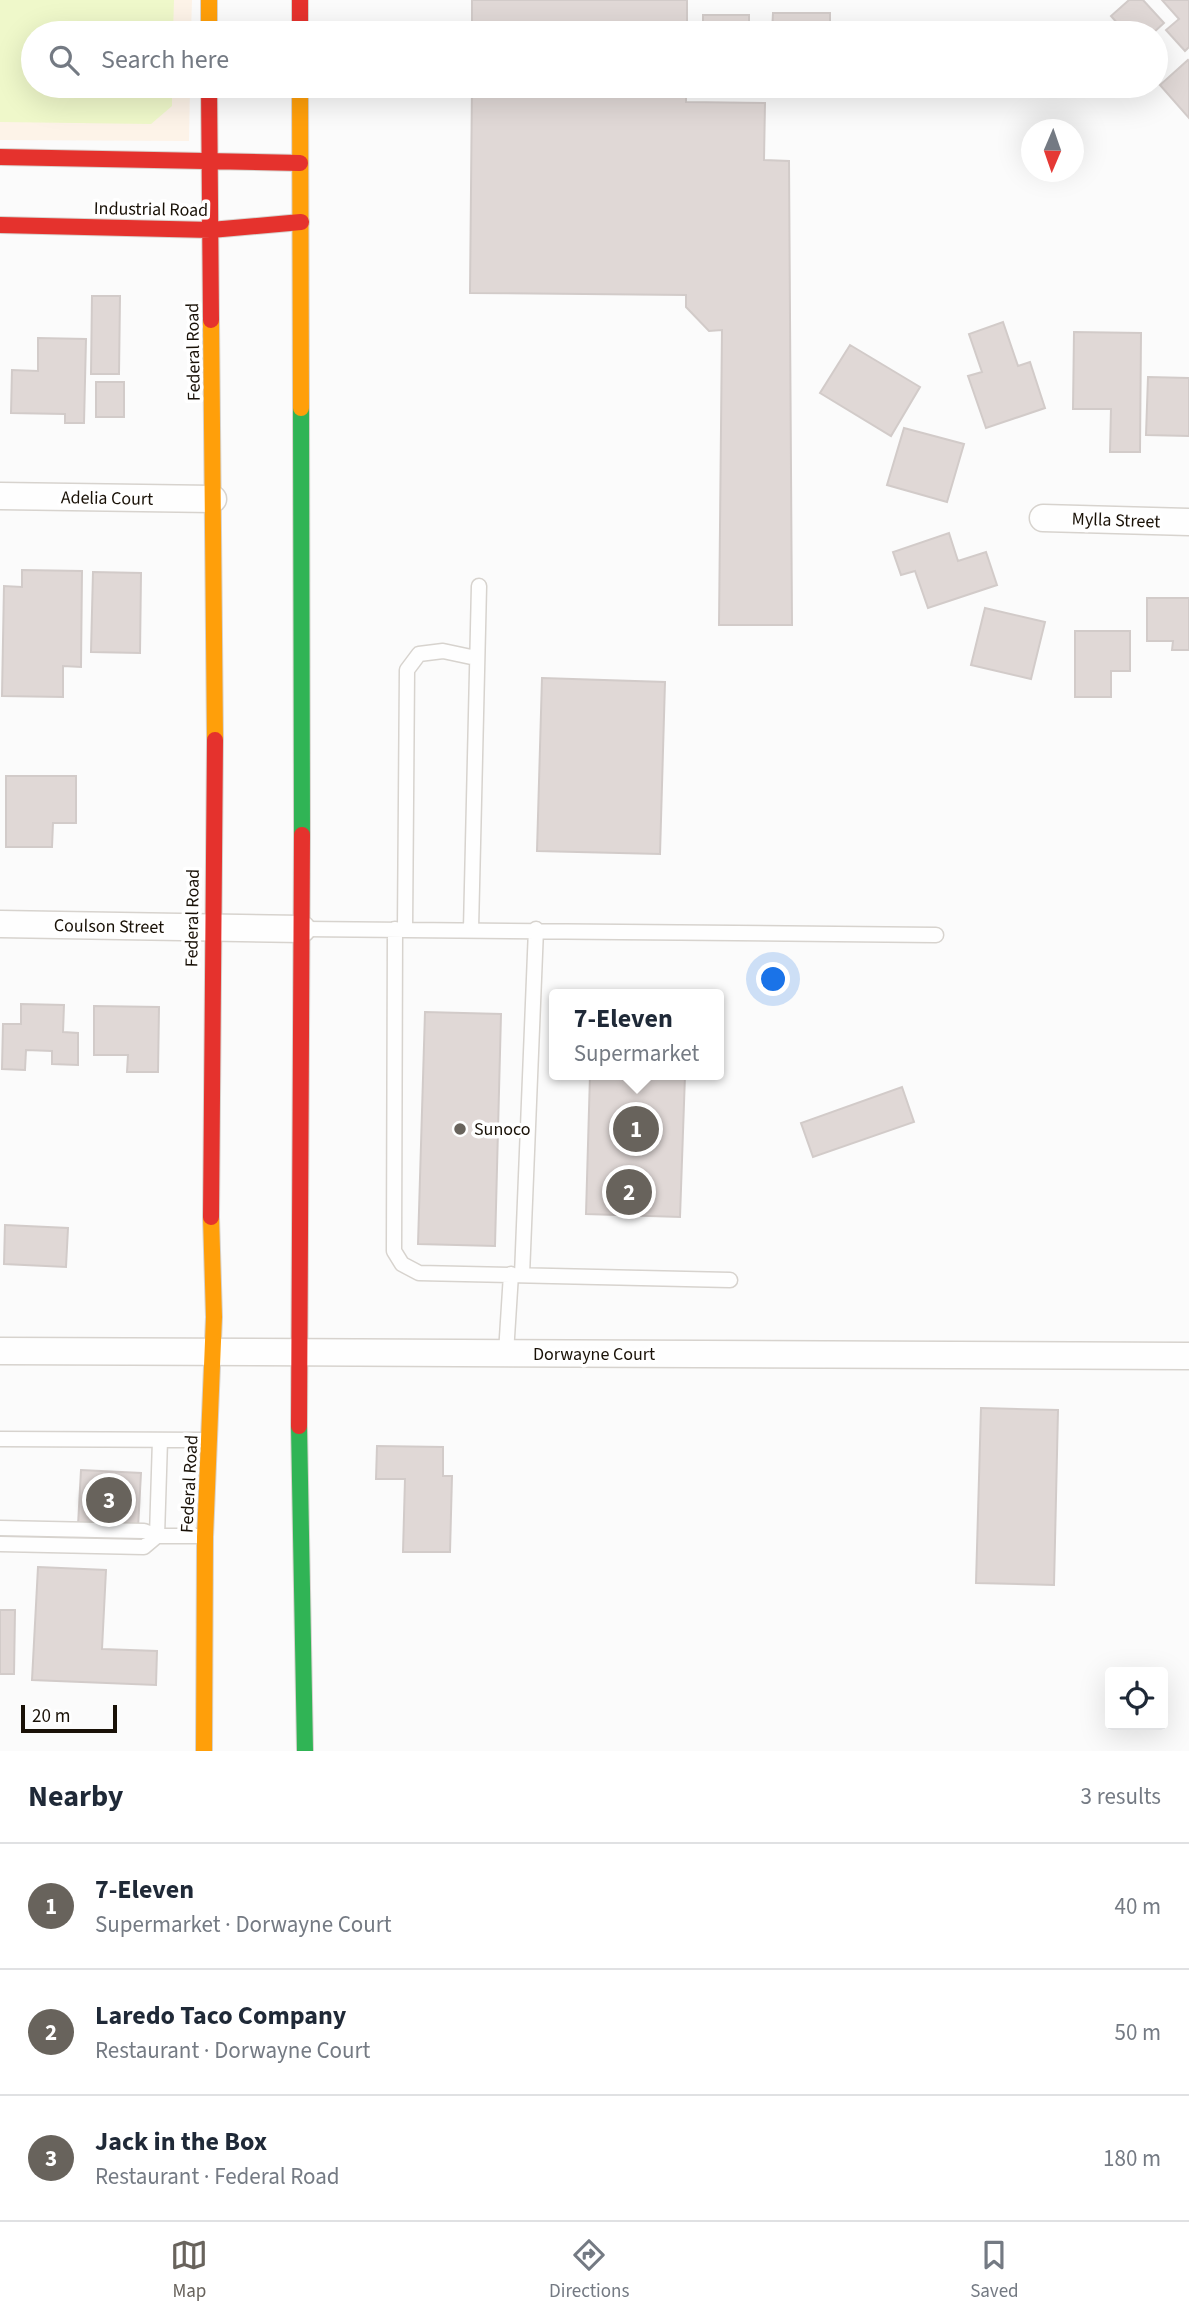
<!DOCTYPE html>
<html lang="en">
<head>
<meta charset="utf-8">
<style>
  :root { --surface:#fff; --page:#f6f6f7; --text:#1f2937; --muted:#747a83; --line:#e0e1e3; --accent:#68635c }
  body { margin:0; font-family:"Source Sans 3",sans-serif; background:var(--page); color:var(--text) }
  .controls { position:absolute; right:21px; bottom:21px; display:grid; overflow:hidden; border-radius:7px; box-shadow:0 7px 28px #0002 }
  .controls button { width:63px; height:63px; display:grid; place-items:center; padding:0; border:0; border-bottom:2px solid var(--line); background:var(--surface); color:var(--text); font:35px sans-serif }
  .compass { position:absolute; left:1021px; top:119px; width:63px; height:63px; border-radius:50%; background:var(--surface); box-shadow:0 7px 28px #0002; rotate:182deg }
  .scale { position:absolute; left:21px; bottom:18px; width:96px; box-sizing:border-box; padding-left:7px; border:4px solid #191107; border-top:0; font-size:19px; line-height:24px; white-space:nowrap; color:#191107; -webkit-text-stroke:5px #fff; paint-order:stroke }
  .you { position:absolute; left:774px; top:980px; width:24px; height:24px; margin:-18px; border:5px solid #fff; border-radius:50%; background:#1a73e8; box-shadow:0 0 0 10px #1a73e833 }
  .badge { display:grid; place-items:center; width:46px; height:46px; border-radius:50%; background:var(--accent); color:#fff; font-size:23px; font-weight:700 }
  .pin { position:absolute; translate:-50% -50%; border:4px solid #fff; box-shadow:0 2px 7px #0006 }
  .popup { position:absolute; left:549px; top:989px; width:175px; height:91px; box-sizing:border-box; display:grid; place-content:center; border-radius:7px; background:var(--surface); filter:drop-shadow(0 2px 5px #0005); font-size:23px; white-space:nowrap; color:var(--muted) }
  .popup b { font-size:26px; color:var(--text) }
  .popup::after { content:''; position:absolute; left:50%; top:100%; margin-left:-14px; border:14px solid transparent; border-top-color:var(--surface) }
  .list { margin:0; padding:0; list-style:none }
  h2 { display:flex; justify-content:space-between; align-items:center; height:91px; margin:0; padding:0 28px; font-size:30px }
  h2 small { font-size:23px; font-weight:400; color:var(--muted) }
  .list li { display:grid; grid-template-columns:46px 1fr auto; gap:21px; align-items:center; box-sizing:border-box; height:126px; padding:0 28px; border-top:2px solid var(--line) }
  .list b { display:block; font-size:26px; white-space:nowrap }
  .list p { margin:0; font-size:23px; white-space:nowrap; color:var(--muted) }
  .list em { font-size:23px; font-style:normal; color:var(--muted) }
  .icon { flex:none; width:38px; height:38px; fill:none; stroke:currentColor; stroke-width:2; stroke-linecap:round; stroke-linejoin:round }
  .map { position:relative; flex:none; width:1189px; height:1751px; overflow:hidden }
  .search { position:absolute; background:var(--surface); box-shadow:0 7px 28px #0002; left:21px; right:21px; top:21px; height:77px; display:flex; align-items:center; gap:18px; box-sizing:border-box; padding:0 24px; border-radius:38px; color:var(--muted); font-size:26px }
  .sheet { height:469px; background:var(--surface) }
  nav { display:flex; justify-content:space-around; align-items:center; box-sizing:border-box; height:98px; border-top:2px solid var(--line); background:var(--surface); font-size:19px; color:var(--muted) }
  nav a { display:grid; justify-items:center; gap:4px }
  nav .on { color:var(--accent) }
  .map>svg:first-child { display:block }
  .built { fill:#fdf3e8 }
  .green { fill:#eff8ca }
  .building { fill:#e0d8d6; stroke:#d2cbc9; stroke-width:2 }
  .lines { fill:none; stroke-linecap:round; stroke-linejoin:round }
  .lane-casing { stroke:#d7d3ce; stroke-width:17 }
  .street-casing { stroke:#d7d3ce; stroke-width:29 }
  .fast-casing { stroke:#d7d3ce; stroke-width:18 }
  .slow-casing { stroke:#d7d3ce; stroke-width:18 }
  .jam-casing { stroke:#d7d3ce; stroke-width:18 }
  .lane { stroke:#fefefe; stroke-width:14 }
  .street { stroke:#fefefe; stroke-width:26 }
  .fast { stroke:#30b455; stroke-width:16 }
  .slow { stroke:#ff9f0a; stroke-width:16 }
  .jam { stroke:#e5322d; stroke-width:16 }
  .poi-dot { fill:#68635c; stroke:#fff; stroke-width:2.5 }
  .labels { text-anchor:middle; stroke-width:7; stroke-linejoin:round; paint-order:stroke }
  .street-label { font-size:18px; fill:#191107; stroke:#fff }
  .poi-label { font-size:18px; fill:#191107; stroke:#fff; text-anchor:start }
</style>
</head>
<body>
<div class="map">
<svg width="1189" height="1751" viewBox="0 0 1189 1751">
  <rect width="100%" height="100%" fill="#fbfbfb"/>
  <path class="built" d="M0,0H192L191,33H33V86H190L189,141L0,140Z"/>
  <path class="green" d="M0,0H174L173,33H33V86H172V106L151,124L0,122Z"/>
  <path class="building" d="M472,0H687V33H472Z
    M1129,0H1143L1164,23L1153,33H1126L1111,16Z
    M1162,0H1189V47L1185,51L1166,30L1179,19Z
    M773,13H830V33H772Z
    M703,15H749V33H703Z
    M1188,60L1189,61V118L1160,85Z
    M472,86H686V102L765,103L764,160L789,161L792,625H719L722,330L709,331L686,307V295L470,293Z
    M703,86H749V97H703Z
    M92,296H120L119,374H91Z
    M1003,322L1018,366L1030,362L1045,408L986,428L968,376L982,372L969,334Z
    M1074,332L1141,333L1140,452H1110L1111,409H1073Z
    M38,338L86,339L84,423H65V414L11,413L12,370L38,371Z
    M850,345L920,387L891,436L820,393Z
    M1148,377L1189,378V436L1146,435Z
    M96,382H124V417H96Z
    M904,428L964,444L947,502L887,485Z
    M949,533L958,561L986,552L997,585L928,608L915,571L901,575L893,552Z
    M22,570L82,571L81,667L63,666V697L2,696L4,586L22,587Z
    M93,572L141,573L140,653L91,652Z
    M1147,598H1189V650H1172L1173,641H1147Z
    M985,608L1045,622L1031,679L971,665Z
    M1075,631H1130V671H1111V697H1075Z
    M542,678L665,682L660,854L537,851Z
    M6,776H76V823H53L52,847H6Z
    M21,1004L64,1005L63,1032L78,1033V1065L52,1064V1051L26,1050L25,1070L2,1069L3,1024H21Z
    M94,1006L159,1007L158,1072H127L128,1055H94Z
    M425,1012L501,1014L495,1246L418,1244Z
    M590,1075H685L680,1217L586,1214Z
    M902,1087L914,1122L813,1157L801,1123Z
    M5,1225L68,1228L66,1267L4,1264Z
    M981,1408L1058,1410L1054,1585L976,1583Z
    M377,1446L443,1447V1476H452L450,1552H403L405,1479H376Z
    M81,1470L141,1473L138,1528L78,1525Z
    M38,1567L106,1570L102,1649L157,1651L156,1685L32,1680Z
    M0,1610H15L14,1674H0Z"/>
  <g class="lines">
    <defs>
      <path id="lane" d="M304,929L936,935
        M395,929L394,1251L402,1264L419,1273L730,1280
        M405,929L407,670L419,654L443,651L476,658
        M471,929L479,586
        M522,1275L536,929
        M506,1353L511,1274
        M0,1439L209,1440
        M0,1528L144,1531L157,1536H204
        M0,1544L144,1547L157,1536L160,1440"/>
      <path id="street" d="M0,496L213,499
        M1043,518L1189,522
        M0,924L302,929
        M0,1351L1189,1356"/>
      <path id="fast" d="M301,408L302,835
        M299,1426L305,1751"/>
      <path id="slow" d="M209,0V33
        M300,86L301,408
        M211,320L215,740
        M204,1751L205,1537L214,1317L211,1217"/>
      <path id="jam" d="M300,0V33
        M209,86L211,320
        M0,157L300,163
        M0,225L211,230L301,222
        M211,1217L215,740
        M299,1426L302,835"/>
    </defs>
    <use href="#lane" class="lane-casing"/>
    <use href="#street" class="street-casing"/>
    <use href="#fast" class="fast-casing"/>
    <use href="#slow" class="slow-casing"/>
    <use href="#jam" class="jam-casing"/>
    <use href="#lane" class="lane"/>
    <use href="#street" class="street"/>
    <use href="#fast" class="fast"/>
    <use href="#slow" class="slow"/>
    <use href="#jam" class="jam"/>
  </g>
  <circle class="poi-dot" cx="460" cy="1129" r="7"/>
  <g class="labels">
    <g class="street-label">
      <text transform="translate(151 209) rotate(1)" y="6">Industrial Road</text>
      <text transform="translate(193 352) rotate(-91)" y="6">Federal Road</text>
      <text transform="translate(107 498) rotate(1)" y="6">Adelia Court</text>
      <text transform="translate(1116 520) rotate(2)" y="6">Mylla Street</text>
      <text transform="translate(192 918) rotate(-89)" y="6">Federal Road</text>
      <text transform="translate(109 926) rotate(1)" y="6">Coulson Street</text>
      <text x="594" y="1360">Dorwayne Court</text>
      <text transform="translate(189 1484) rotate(-87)" y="6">Federal Road</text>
    </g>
    <g class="poi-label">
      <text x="474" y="1135">Sunoco</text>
    </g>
  </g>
</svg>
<div class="controls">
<button><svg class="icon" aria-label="locate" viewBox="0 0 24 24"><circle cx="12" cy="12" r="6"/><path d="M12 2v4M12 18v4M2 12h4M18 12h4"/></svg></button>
</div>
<svg class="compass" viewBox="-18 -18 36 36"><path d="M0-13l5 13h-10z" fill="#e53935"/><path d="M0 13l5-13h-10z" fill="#747a83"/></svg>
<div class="scale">20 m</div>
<div class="you"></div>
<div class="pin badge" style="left:636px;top:1129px">1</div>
<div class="popup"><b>7-Eleven</b>Supermarket</div>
<div class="pin badge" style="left:629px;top:1192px">2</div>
<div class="pin badge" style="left:109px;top:1500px">3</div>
<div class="search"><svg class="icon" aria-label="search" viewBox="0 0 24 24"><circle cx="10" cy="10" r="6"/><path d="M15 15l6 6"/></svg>Search here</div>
</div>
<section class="sheet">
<h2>Nearby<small>3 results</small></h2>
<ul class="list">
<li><span class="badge">1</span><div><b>7-Eleven</b><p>Supermarket · Dorwayne Court</p></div><em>40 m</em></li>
<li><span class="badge">2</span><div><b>Laredo Taco Company</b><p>Restaurant · Dorwayne Court</p></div><em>50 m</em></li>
<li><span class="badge">3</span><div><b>Jack in the Box</b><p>Restaurant · Federal Road</p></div><em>180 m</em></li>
</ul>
</section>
<nav>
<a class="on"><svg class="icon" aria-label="map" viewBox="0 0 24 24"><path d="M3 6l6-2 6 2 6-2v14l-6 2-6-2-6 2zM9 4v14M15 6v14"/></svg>Map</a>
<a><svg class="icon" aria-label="directions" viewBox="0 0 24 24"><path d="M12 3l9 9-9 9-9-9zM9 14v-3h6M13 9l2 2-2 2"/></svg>Directions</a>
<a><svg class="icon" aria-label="saved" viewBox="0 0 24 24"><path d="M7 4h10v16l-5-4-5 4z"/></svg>Saved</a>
</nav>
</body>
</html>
